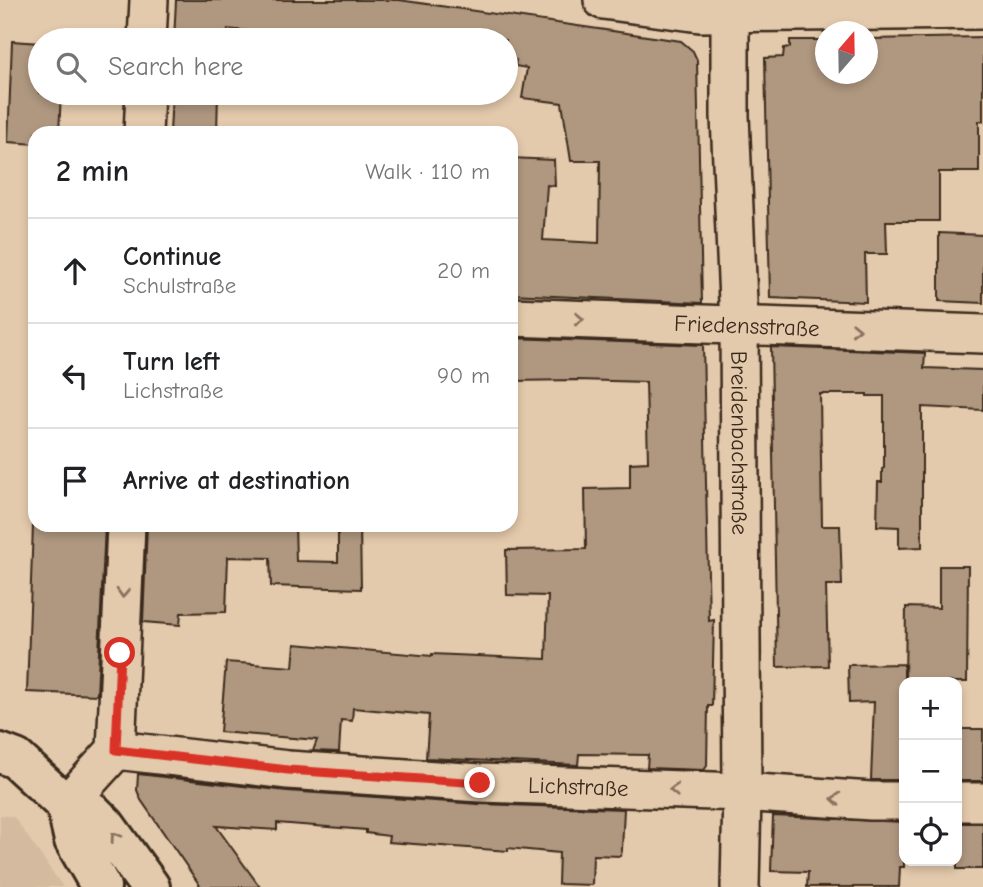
<!DOCTYPE html>
<html lang="en">
<head>
<meta charset="utf-8">
<style>
  :root { --surface:#fff; --page:#f6f6f6; --text:#202124; --muted:#757577; --line:#e0e0e0 }
  body { margin:0; font-family:"Comic Neue",sans-serif; background:var(--page); color:var(--text) }
  .controls { position:absolute; right:21px; bottom:21px; display:grid; overflow:hidden; border-radius:14px; box-shadow:0 4px 10px #0003 }
  .controls button { width:63px; height:63px; display:grid; place-items:center; padding:0; border:0; border-bottom:2px solid var(--line); background:var(--surface); color:var(--text); font:35px sans-serif }
  .compass { position:absolute; left:815px; top:21px; width:63px; height:63px; border-radius:50%; background:var(--surface); box-shadow:0 4px 10px #0003; rotate:20deg }
  .stop { position:absolute; width:21px; height:21px; margin:-16px; border:5px solid #d93025; border-radius:50%; background:#fff }
  .stop.end { background:#d93025; border-color:#fff; box-shadow:0 2px 7px #0008 }
  .list { margin:0; padding:0; list-style:none }
  h2 { display:flex; justify-content:space-between; align-items:center; height:91px; margin:0; padding:0 28px; font-size:30px }
  h2 small { font-size:23px; font-weight:400; color:var(--muted) }
  .list li { display:grid; grid-template-columns:46px 1fr auto; gap:21px; align-items:center; box-sizing:border-box; height:105px; padding:0 28px; border-top:2px solid var(--line) }
  .list b { display:block; font-size:26px; white-space:nowrap }
  .list p { margin:0; font-size:23px; white-space:nowrap; color:var(--muted) }
  .list em { font-size:23px; font-style:normal; color:var(--muted) }
  .icon { flex:none; width:38px; height:38px; fill:none; stroke:currentColor; stroke-width:2; stroke-linecap:round; stroke-linejoin:round }
  .map { position:relative; flex:none; width:983px; height:887px; overflow:hidden }
  .search { position:absolute; background:var(--surface); box-shadow:0 4px 10px #0003; left:28px; top:28px; width:490px; height:77px; display:flex; align-items:center; gap:18px; box-sizing:border-box; padding:0 24px; border-radius:38px; color:var(--muted); font-size:26px }
  .panel { position:absolute; background:var(--surface); box-shadow:0 4px 10px #0003; left:28px; top:126px; width:490px; height:406px; border-radius:21px }
  .map>svg:first-child { display:block }
  .built { fill:#d4bb9f }
  .building { fill:#b09880; stroke:#3b2a1e; stroke-width:2 }
  .lines { fill:none; stroke-linecap:round; stroke-linejoin:round }
  .minor-casing { stroke:#3b2a1e; stroke-width:42 }
  .major-casing { stroke:#3b2a1e; stroke-width:44 }
  .minor { stroke:#e4caac; stroke-width:37 }
  .major { stroke:#e4caac; stroke-width:38 }
  .oneway { stroke:#87725e }
  .route { stroke:#d93025; stroke-width:9 }
  .labels { text-anchor:middle; stroke-width:7; stroke-linejoin:round; paint-order:stroke }
  .street-label { font-size:23px; fill:#3b2a1e; stroke:#e4caac }
</style>
</head>
<body>
<div class="map">
<svg width="983" height="887" viewBox="0 0 983 887">
  <rect width="100%" height="100%" fill="#e4caac"/>
  <filter id="ink" filterUnits="userSpaceOnUse"><feTurbulence type="fractalNoise" baseFrequency=".0143" numOctaves="2"/><feDisplacementMap in="SourceGraphic" scale="14" xChannelSelector="R" yChannelSelector="G"/><feConvolveMatrix kernelMatrix="1 2 1 2 8 2 1 2 1" color-interpolation-filters="sRGB"/></filter>
  <g filter="url(#ink)">
    <path class="built" d="M0,815L14,817L63,887H0Z"/>
    <path class="building" d="M176,0H399L681,41L693,51L697,60L702,303L511,294V158L554,160L555,186L547,185L543,240L599,243L600,161H571L562,103L522,98L527,68L515,66L516,60L506,58V40H378L342,35L341,40H334L257,30L256,32L228,29L227,40H174Z
      M983,37V121H979V172H939V221H886L887,254H865L866,302L770,298L765,58L783,57L784,48L790,47V40H825V74H867V39Z
      M12,41L40,43V93H61L59,133H35V144L8,142Z
      M172,93H218L217,133H170Z
      M939,233L983,235V303L939,301Z
      M511,338L703,345L709,621L714,620L712,706H708L707,766L704,770L647,768L648,755L579,754L578,765L426,758L429,715L353,708L352,721L341,720L339,752L313,751L317,740L220,732L226,662L293,667L295,644L432,656V654L546,659L548,596L507,595L506,550L586,549L585,489L630,488V463L648,462L646,382L577,380L511,381Z
      M771,347L925,353L924,368L983,370V410L922,407V547L899,548V527L877,526L878,482H882V469L884,468V396H867V394H820L822,526H840L842,585H826L828,666L777,667Z
      M33,525H105L97,695L27,692Z
      M147,525H295L296,561L338,562V525H360L361,589L271,586L270,558L228,557L226,612L181,613L180,625L143,622Z
      M939,566H968L967,682H905L906,607L939,608Z
      M904,664V780H871L874,702L849,703L848,665Z
      M957,729H983V781H957Z
      M138,774L287,791L479,804L624,809L622,850L621,856L593,855L592,885L558,884L559,853L508,848V851L388,842L389,836L366,833V830L277,823V830L216,826L260,887H201L141,800L137,790Z
      M773,816L904,822V867H900L899,887H807L808,872L771,871Z
      M957,823H983V869H957Z"/>
    <g class="lines">
      <defs>
        <g id="minor">
          <path d="M603,0L700,13L983,10"/>
          <path id="s1" d="M730,0V116L739,325L742,792L740,887"/>
          <path d="M147,40L149,0"/>
          <path d="M143,133L145,93"/>
          <path id="s2" d="M511,317L983,334"/>
          <path id="s3" d="M116,750L288,770L480,783L742,792L871,801H904"/>
          <path d="M116,750L126,525"/>
          <path d="M957,802H983"/>
          <path d="M66,805L116,750"/>
        </g>
        <path id="major" d="M0,753L16,759L66,805L91,811L106,826L150,887
          M66,805L74,840L101,887"/>
      </defs>
      <use href="#minor" class="minor-casing"/>
      <use href="#major" class="major-casing"/>
      <use href="#minor" class="minor"/>
      <use href="#major" class="major"/>
    </g>
    <defs><path id="oneway-chevron" d="M-2-3.5L2.5 0L-2 3.5" fill="none" stroke-width="1.6" stroke-linecap="round" stroke-linejoin="round" transform="scale(1.75)"/></defs>
    <g class="oneway">
      <use href="#oneway-chevron" transform="translate(579 319) rotate(2)"/>
      <use href="#oneway-chevron" transform="translate(856 329) rotate(2)"/>
      <use href="#oneway-chevron" transform="translate(123 593) rotate(93)"/>
      <use href="#oneway-chevron" transform="translate(674 790) rotate(-178)"/>
      <use href="#oneway-chevron" transform="translate(836 799) rotate(-176)"/>
      <use href="#oneway-chevron" transform="translate(115 837) rotate(-126)"/>
    </g>
  </g>
  <g class="lines" filter="url(#ink)">
    <path class="route" d="M120,653L116,750L288,770L480,783"/>
  </g>
  <g class="labels">
    <g class="street-label">
      <text dy="8" stroke="none"><textPath href="#s2" startOffset="236">Friedensstraße</textPath></text>
      <text dy="8" stroke="none"><textPath href="#s1" startOffset="443">Breidenbachstraße</textPath></text>
      <text dy="8" stroke="none"><textPath href="#s3" startOffset="464">Lichstraße</textPath></text>
    </g>
  </g>
</svg>
<div class="controls">
<button>+</button>
<button>−</button>
<button><svg class="icon" aria-label="locate" viewBox="0 0 24 24"><circle cx="12" cy="12" r="6"/><path d="M12 2v4M12 18v4M2 12h4M18 12h4"/></svg></button>
</div>
<svg class="compass" viewBox="-18 -18 36 36"><path d="M0-13l5 13h-10z" fill="#e53935"/><path d="M0 13l5-13h-10z" fill="#757577"/></svg>
<div class="stop" style="left:120px;top:653px"></div>
<div class="stop end" style="left:480px;top:783px"></div>
<div class="search"><svg class="icon" aria-label="search" viewBox="0 0 24 24"><circle cx="10" cy="10" r="6"/><path d="M15 15l6 6"/></svg>Search here</div>
<section class="panel">
<h2>2 min<small>Walk · 110 m</small></h2>
<ul class="list">
<li><svg class="icon" aria-label="ahead" viewBox="0 0 24 24"><path d="M12 20V5M6 11l6-6 6 6"/></svg><div><b>Continue</b><p>Schulstraße</p></div><em>20 m</em></li>
<li><svg class="icon" aria-label="left" viewBox="0 0 24 24"><path d="M17 20v-9H6M10 6l-5 5 5 5"/></svg><div><b>Turn left</b><p>Lichstraße</p></div><em>90 m</em></li>
<li><svg class="icon" aria-label="arrive" viewBox="0 0 24 24"><path d="M6 21V4h12l-3 4 3 4H6"/></svg><div><b>Arrive at destination</b></div></li>
</ul>
</section>
</div>
</body>
</html>
